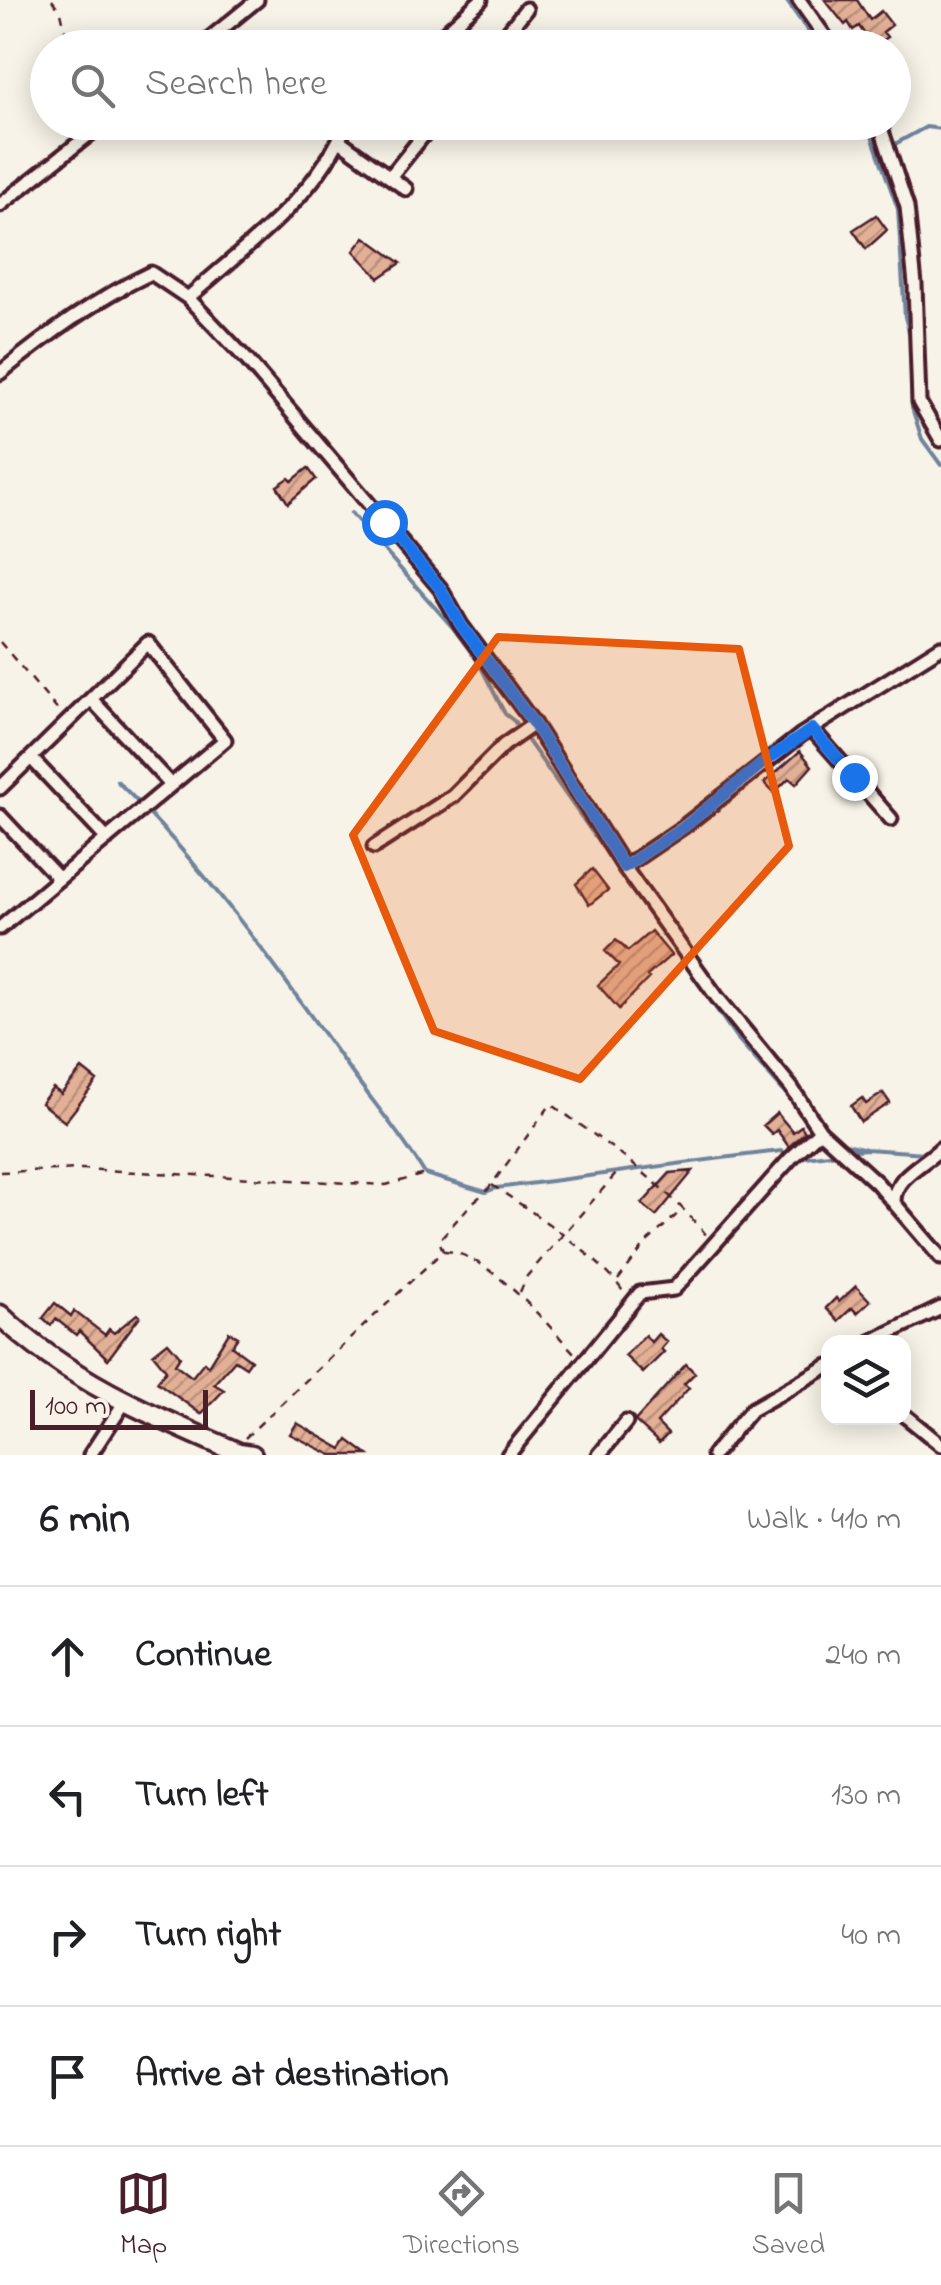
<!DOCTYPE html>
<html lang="en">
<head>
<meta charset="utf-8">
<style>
  :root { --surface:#fff; --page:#f6f6f6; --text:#202124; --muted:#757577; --line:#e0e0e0; --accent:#4a1f2b }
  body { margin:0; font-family:"Indie Flower",sans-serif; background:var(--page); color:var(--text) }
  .controls { position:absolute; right:30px; bottom:30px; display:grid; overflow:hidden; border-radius:20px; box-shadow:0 5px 25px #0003 }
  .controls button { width:90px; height:90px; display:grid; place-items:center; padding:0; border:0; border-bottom:2px solid var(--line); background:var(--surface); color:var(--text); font:50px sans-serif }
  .scale { position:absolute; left:30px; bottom:25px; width:178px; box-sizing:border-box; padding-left:10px; border:5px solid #4a1f2b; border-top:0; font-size:28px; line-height:35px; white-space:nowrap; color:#4a1f2b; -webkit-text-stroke:8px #f7f3e8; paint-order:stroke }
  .stop { position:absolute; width:30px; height:30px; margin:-22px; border:8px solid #1a73e8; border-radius:50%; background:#fff }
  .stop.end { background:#1a73e8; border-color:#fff; box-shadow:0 2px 10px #0008 }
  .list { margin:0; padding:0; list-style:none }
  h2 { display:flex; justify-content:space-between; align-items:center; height:130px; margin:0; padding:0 40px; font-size:42px }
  h2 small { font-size:32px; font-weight:400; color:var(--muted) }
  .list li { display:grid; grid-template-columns:65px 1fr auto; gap:30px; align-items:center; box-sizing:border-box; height:140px; padding:0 40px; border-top:2px solid var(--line) }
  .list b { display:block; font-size:38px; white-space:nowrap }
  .list em { font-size:32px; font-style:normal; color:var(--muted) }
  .icon { flex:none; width:55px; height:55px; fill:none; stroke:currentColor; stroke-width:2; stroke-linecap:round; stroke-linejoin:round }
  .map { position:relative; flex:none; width:941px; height:1455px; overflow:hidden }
  .search { position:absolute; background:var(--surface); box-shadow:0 5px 25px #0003; left:30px; right:30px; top:30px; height:110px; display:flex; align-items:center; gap:25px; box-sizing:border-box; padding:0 35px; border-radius:55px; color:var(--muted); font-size:38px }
  .sheet { height:690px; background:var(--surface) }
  nav { display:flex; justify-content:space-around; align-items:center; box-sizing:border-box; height:140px; border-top:2px solid var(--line); background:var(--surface); font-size:28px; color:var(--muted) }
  nav a { display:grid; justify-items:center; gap:5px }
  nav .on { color:var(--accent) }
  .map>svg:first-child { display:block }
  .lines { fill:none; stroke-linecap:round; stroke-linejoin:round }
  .stream { stroke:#6f839c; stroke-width:4 }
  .building { fill:url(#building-hatch); stroke:#4a1f2b; stroke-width:2.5 }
  .street-casing { stroke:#4a1f2b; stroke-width:19 }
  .primary-casing { stroke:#4a1f2b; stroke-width:25 }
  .path { stroke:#4a1f2b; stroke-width:2.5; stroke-dasharray:8 8; stroke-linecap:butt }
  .street { stroke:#f7f3e8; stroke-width:11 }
  .primary { stroke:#f7f3e8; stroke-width:18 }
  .route { stroke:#1a73e8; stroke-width:12 }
  .marked { fill:#e8590c; fill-opacity:0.2; stroke:#e8590c; stroke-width:8; stroke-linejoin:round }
</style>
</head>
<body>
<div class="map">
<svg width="941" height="1455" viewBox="0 0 941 1455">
  <defs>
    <pattern id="building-hatch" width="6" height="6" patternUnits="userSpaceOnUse" patternTransform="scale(2.5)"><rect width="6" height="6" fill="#e3b096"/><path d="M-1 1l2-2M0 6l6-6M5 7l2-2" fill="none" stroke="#ba8f7b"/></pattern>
  </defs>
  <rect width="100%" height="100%" fill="#f7f3e8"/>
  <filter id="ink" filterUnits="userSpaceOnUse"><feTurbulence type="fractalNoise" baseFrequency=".01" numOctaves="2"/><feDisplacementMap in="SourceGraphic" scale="20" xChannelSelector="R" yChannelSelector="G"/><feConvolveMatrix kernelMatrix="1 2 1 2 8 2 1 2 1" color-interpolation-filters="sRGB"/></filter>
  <g filter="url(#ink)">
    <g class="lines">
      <path class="stream" d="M786,0L820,48
        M867,122L898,209L905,317L910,336L912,408L922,439L941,465
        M895,144L926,127L941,129
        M351,513L454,629L479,663L505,714L514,721L736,1037L800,1110
        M117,781C204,866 274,964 344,1062C371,1100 401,1134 425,1174L486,1192L496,1188C592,1177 686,1161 782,1151L788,1156
        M837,1142L866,1149L926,1153
        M846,1151L866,1149
        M797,1158L837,1153"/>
    </g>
    <path class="building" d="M825,0H857L870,20L881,11L892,25L883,32L887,37L873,46L859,26L853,30L848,22L845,25Z
      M876,215L887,230L866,249L853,230Z
      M365,237L401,263L379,278L354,251Z
      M308,468L316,479L288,503L277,486L289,478L292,481Z
      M800,751L812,766L796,784L789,778L774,793L764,783Z
      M592,869L608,890L589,905L576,884Z
      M651,931L671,955L647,976L649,978L619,1009L598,985L619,965L605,951L616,940L628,951Z
      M82,1069L97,1081L65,1122L41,1103L53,1088L61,1094Z
      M883,1093L890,1103L861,1122L851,1106L862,1098L866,1104Z
      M777,1113L793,1132L801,1126L805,1132L789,1147L777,1130L772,1134L763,1125Z
      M693,1171L656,1216L642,1204L670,1173Z
      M856,1286L870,1301L857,1313L852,1308L838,1321L826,1308L836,1298L839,1302Z
      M55,1303L71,1316L74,1311L105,1335L109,1329L114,1333L137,1314L140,1316L108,1359L79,1331L76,1335L56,1319L51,1325L43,1318Z
      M229,1332L238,1337L232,1346L251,1360L246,1367L235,1360L214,1384L224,1390L201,1414L157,1382L166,1370L153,1354L168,1342L180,1356L175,1364L192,1377L204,1362L208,1366Z
      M658,1334L667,1342L661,1349L664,1352L643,1373L625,1356L645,1335L651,1342Z
      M686,1364L695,1373L684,1384L689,1388L657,1423L668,1434L659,1443L635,1421Z
      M297,1423L342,1449L348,1440L368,1455H332L290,1434Z"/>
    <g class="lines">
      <defs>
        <path id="street" d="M799,0L833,48
          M198,48L257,0
          M428,48L481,0
          M495,48L526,9
          M879,122L907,207L915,284L919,402L941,440
          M340,141L406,189
          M390,177L434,122
          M0,205L105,122
          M188,298C247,245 317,197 347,122
          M0,373C48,334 96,299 151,273L188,298L248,361L440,588L461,625L534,724L624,867L717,997L791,1087L820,1131L877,1183L941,1258
          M91,699L171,785
          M812,729L891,819
          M31,758L107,839
          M0,788L148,643L225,740L0,928
          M0,816L59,879
          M374,847L453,796L504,745L534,724
          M624,867L683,827L801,735L941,647
          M894,1202C893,1177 925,1164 941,1148
          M870,1342L941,1308
          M904,1415L941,1445
          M90,1455L124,1403
          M508,1455L640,1293L674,1289L791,1158L820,1131
          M599,1455L626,1422
          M713,1455L751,1410L828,1366"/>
        <path id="primary" d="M0,1315C69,1381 153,1416 239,1453L252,1455"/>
      </defs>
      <use href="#street" class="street-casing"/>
      <use href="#primary" class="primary-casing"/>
      <path class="path" d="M52,0L61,12L69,48
        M0,642L60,713
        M0,1172L81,1169L386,1185L425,1174
        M492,1185C528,1209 602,1258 624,1293
        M444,1251C486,1251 547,1324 576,1355
        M618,1280L647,1242L683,1209
        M520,1292L527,1276L616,1174
        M245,1438L443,1251L439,1240L473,1202L486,1192L551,1104C607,1144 663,1182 707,1236"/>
      <use href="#street" class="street"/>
      <use href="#primary" class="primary"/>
    </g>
  </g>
  <g class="lines" filter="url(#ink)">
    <path class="route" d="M384,522L440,588L461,625L534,724L624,867L684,827L764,762L812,729L854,777"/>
  </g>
  <path class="marked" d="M498,637L739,649L789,846L580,1079L434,1031L353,835Z"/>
</svg>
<div class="controls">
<button><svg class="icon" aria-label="layers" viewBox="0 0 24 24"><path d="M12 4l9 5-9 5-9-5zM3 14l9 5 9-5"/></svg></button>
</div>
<div class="scale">100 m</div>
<div class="stop" style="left:384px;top:522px"></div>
<div class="stop end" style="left:854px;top:777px"></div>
<div class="search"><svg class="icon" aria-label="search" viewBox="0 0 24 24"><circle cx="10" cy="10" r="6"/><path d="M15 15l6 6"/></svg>Search here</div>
</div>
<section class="sheet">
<h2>6 min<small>Walk · 410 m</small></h2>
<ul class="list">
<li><svg class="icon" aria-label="ahead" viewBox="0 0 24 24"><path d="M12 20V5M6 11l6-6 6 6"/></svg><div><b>Continue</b></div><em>240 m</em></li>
<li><svg class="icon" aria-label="left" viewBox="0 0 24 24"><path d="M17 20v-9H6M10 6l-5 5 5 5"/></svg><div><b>Turn left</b></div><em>130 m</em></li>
<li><svg class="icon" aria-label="right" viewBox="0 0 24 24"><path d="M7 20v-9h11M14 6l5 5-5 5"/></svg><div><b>Turn right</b></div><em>40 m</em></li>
<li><svg class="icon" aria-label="arrive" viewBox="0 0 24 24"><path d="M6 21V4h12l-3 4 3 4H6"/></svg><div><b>Arrive at destination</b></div></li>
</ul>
</section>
<nav>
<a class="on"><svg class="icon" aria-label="map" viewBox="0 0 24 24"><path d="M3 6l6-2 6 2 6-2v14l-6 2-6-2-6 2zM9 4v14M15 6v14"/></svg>Map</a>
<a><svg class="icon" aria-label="directions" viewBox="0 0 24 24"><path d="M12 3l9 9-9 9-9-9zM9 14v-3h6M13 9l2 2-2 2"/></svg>Directions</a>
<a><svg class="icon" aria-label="saved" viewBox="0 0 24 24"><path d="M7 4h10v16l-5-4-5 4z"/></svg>Saved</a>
</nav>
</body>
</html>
